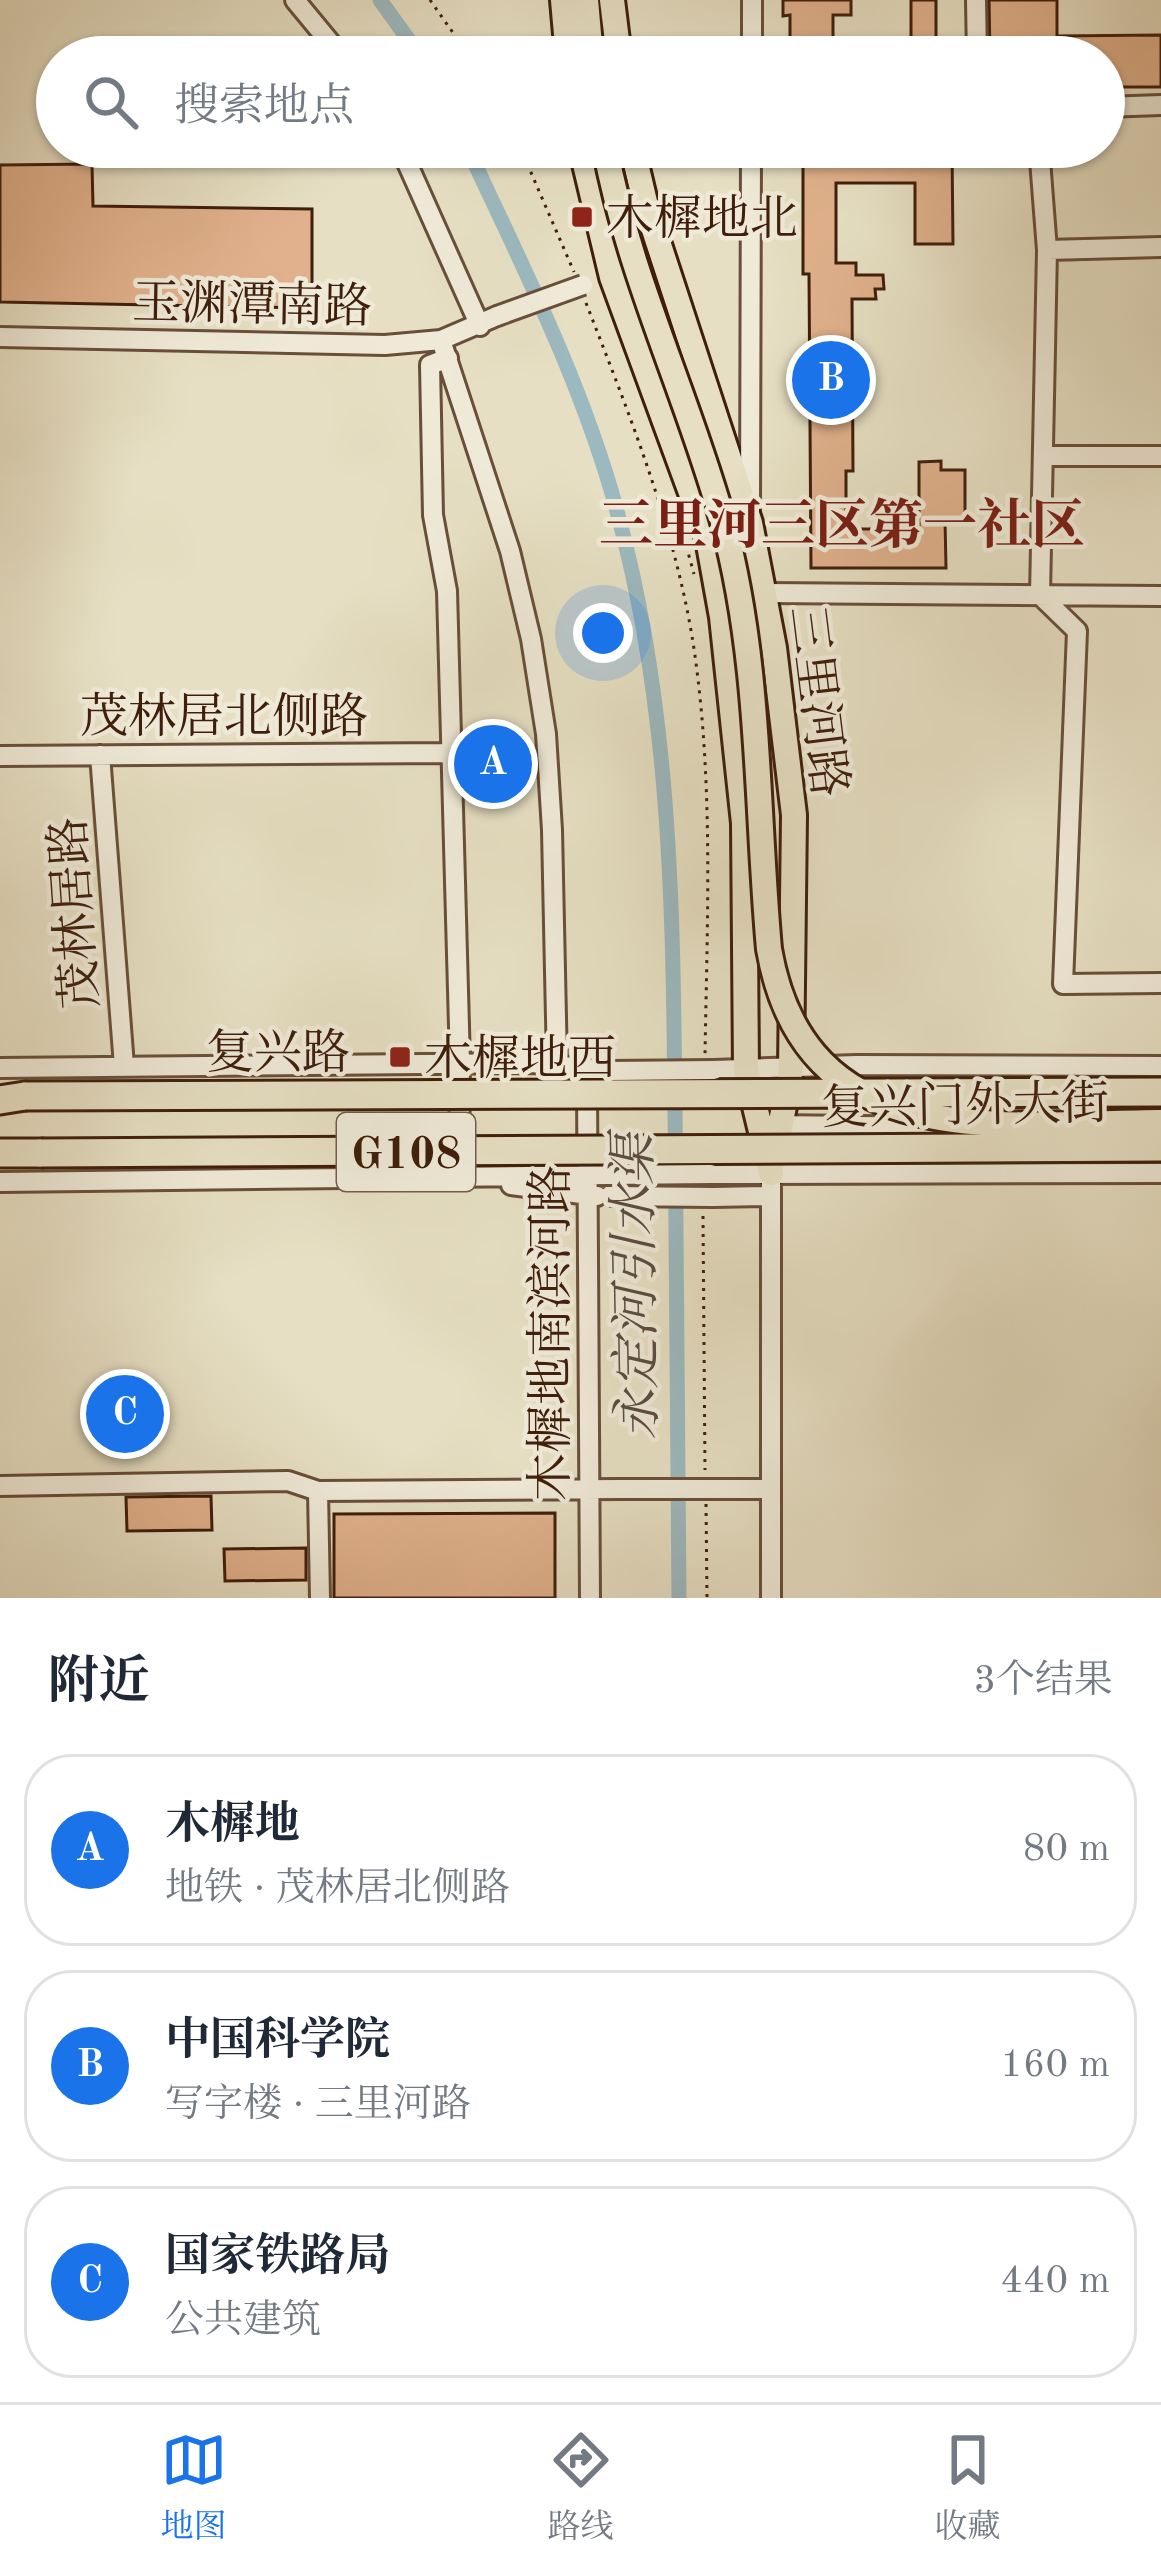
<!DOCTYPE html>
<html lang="zh">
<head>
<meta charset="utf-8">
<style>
  :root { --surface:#fff; --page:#f6f6f7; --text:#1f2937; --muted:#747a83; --line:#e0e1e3; --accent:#1a73e8 }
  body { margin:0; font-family:"Old Standard TT","Noto Serif SC",serif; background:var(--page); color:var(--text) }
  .you { position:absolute; left:603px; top:633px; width:42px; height:42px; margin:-30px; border:9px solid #fff; border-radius:50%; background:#1a73e8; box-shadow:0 0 0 18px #1a73e833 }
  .badge { display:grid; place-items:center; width:78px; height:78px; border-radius:50%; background:var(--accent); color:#fff; font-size:39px; font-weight:700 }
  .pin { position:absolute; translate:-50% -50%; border:6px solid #fff; box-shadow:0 3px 12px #0006 }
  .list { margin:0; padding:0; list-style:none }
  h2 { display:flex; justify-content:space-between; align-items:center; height:156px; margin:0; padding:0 48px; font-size:51px }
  h2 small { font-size:39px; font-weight:400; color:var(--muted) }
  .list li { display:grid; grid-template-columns:78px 1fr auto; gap:36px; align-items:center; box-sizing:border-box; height:192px; margin:0 24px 24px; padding:0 24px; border:3px solid var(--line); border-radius:48px }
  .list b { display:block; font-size:45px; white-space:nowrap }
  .list p { margin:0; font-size:39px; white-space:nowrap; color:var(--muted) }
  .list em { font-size:39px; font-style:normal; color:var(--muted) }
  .icon { flex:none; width:66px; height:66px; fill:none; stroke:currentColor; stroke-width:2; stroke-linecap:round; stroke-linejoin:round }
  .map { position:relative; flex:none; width:1161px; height:1598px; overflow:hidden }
  .search { position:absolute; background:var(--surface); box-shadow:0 3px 9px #0004; left:36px; right:36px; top:36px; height:132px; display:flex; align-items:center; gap:30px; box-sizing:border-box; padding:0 42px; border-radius:66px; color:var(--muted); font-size:45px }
  .sheet { height:804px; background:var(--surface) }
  nav { display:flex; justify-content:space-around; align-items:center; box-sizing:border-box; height:168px; border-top:3px solid var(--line); background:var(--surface); font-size:33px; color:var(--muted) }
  nav a { display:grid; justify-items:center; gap:6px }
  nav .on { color:var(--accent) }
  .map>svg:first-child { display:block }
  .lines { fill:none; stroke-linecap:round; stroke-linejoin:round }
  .canal { stroke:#9cb9bf; stroke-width:15 }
  .building { fill:#e0b18c; stroke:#3f1e0b; stroke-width:3 }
  .minor-casing { stroke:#694e39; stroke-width:24 }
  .major-casing { stroke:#3f1e0b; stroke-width:30 }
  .highway-casing { stroke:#3f1e0b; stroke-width:33 }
  .path { stroke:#3f1e0b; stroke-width:3; stroke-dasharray:3 6; stroke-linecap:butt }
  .minor { stroke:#efead8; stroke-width:18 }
  .major { stroke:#e6dfc3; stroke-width:24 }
  .highway { stroke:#e6dfc3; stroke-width:27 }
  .minor-bridge-casing { stroke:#694e39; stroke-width:24; stroke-linecap:butt }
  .major-bridge-casing { stroke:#3f1e0b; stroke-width:30; stroke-linecap:butt }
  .highway-bridge-casing { stroke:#3f1e0b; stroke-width:33; stroke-linecap:butt }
  .minor-bridge { stroke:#efead8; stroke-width:18 }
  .major-bridge { stroke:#e6dfc3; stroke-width:24 }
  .highway-bridge { stroke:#e6dfc3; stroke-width:27 }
  .poi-dot { fill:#8f2418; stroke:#efead8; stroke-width:4.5 }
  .labels { text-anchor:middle; stroke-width:9; stroke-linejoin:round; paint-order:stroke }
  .shield { fill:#efead8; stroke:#745b48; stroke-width:3 }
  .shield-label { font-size:45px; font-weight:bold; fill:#3f1e0b }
  .poi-label { font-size:48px; fill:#3f1e0b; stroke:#efead8; text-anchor:start }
  .street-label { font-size:48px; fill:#3f1e0b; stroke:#efead8 }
  .water-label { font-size:51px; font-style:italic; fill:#5b4c41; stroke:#efead8 }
  .quarter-label { font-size:54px; font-weight:bold; fill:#7a1f14; stroke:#efead8 }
</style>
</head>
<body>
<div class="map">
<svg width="1161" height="1598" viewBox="0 0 1161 1598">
  <rect width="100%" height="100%" fill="#e6dfc3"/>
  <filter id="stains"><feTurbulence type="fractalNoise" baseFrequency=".00167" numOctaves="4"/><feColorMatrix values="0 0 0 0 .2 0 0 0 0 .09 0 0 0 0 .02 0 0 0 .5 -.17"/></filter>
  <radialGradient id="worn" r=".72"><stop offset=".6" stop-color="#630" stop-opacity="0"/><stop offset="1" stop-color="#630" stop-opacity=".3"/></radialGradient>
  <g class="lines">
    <path class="canal" d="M380,0L421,57
      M467,147C523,267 584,387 618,515C671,710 673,909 675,1109C676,1272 678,1435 679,1598"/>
  </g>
  <path class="building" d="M783,0H851V15H833V40H911V0H936V57H790V15L783,16Z
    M989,0H1057V36L1161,35V87H1104V57H990Z
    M220,147H285L286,158L220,157Z
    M803,147H952L953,244H915V183H836V263H856V275H883L884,289H875L876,299H852L853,471H846V529H919V462L941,461V470H965V519H945L946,568H811L809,274H803Z
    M92,164L93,206L312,209V308L0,302V165Z
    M211,1496L212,1530L127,1531L126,1497Z
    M555,1513V1598H334V1514Z
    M306,1548V1580L225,1581L224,1549Z"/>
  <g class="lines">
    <defs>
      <path id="minor" d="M295,0L342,57
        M976,0L977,57
        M752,57V0
        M1104,107L1161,105
        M400,147L480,326
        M1039,147L1047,250L1040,595L1077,631L1063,984L1161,983
        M1047,250L1161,247
        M0,337L385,345L441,340L497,316
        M441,340L510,551L531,639L546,734L552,830L557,1065
        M448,358L430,365L433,515L447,591L460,1063L459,1178
        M1043,456H1161
        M750,509L751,147
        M765,593L1161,596
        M100,755L124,1066
        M0,756L449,753
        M0,1068L533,1063L609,1071
        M714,1070L856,1065L1161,1066
        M587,1087L590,1598
        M771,1125L947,1127
        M711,1174L1161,1173
        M0,1182L608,1175
        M511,1185L597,1196
        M713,1197L770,1196
        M0,1486L288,1481L318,1491L621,1489
        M728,1489H770
        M318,1491L320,1598
        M771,1598V1173"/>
      <path id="major" d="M563,0L568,57
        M586,0L591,57
        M612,0L619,57
        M581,147L612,277L708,539L722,617L744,823L746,1069L771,1173
        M632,147L645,202L750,523L774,648L794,815L791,1069L774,1159"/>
      <path id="highway" d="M0,1100L25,1096
        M0,1153H41"/>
    </defs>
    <use href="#minor" class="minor-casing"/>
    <use href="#major" class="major-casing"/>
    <use href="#highway" class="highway-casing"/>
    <path class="path" d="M430,0L470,57
      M520,147L574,272
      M586,303C632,421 682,545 697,671C713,798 707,929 705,1056
      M679,520L694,574
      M703,1216L705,1470
      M706,1504L707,1598"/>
    <use href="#minor" class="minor"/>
    <use href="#major" class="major"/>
    <use href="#highway" class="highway"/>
    <defs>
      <path id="minor-bridge" d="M497,316L583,285
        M609,1071L714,1070
        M608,1175L711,1174
        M609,1196L713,1197
        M621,1489H728"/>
      <path id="major-bridge" d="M605,147C629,277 688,396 723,522C761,663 756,805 769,949C805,1157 1004,1123 1161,1122"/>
      <path id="highway-bridge" d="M25,1096L1161,1092
        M41,1153L1161,1147"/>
    </defs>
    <use href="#minor-bridge" class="minor-bridge-casing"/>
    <use href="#major-bridge" class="major-bridge-casing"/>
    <use href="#highway-bridge" class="highway-bridge-casing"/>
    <use href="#minor-bridge" class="minor-bridge"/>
    <use href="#major-bridge" class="major-bridge"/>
    <use href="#highway-bridge" class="highway-bridge"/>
  </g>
  <g class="poi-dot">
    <rect x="570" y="205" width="24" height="24" rx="6"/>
    <rect x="388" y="1045" width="24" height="24" rx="6"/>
  </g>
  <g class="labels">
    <rect class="shield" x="337" y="1113" width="138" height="78" rx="9"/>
    <g class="shield-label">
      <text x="406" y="1168">G108</text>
    </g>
    <g class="poi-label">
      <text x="606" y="234">木樨地北</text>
      <text x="424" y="1074">木樨地西</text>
    </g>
    <g class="street-label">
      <text transform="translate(252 303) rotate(1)" y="17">玉渊潭南路</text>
      <text transform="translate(820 701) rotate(83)" y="17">三里河路</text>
      <text x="224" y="732">茂林居北侧路</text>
      <text transform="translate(73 913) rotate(-94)" y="17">茂林居路</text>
      <text x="278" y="1068">复兴路</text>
      <text transform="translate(965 1104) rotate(-1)" y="17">复兴门外大街</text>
      <text transform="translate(549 1333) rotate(-90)" y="17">木樨地南滨河路</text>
    </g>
    <g class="water-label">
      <text transform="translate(634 1287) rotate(-91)" y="18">永定河引水渠</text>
    </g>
    <g class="quarter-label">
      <text x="842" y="543">三里河三区第一社区</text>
    </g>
  </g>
  <rect width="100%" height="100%" filter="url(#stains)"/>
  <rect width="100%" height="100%" fill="url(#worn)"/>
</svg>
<div class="you"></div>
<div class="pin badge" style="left:493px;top:764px">A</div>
<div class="pin badge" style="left:831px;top:380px">B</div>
<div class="pin badge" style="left:125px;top:1414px">C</div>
<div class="search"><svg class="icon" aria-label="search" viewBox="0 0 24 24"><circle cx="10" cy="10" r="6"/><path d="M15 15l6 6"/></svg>搜索地点</div>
</div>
<section class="sheet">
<h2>附近<small>3个结果</small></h2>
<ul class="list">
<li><span class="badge">A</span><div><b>木樨地</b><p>地铁 · 茂林居北侧路</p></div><em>80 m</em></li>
<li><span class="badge">B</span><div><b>中国科学院</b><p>写字楼 · 三里河路</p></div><em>160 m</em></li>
<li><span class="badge">C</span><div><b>国家铁路局</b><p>公共建筑</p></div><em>440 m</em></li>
</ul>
</section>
<nav>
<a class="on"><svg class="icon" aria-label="map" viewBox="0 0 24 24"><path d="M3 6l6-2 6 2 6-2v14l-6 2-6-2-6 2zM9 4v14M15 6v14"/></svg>地图</a>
<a><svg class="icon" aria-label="directions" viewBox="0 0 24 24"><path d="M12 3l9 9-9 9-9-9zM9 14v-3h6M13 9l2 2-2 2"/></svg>路线</a>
<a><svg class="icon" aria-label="saved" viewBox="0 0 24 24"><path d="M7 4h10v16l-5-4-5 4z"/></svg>收藏</a>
</nav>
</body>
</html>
